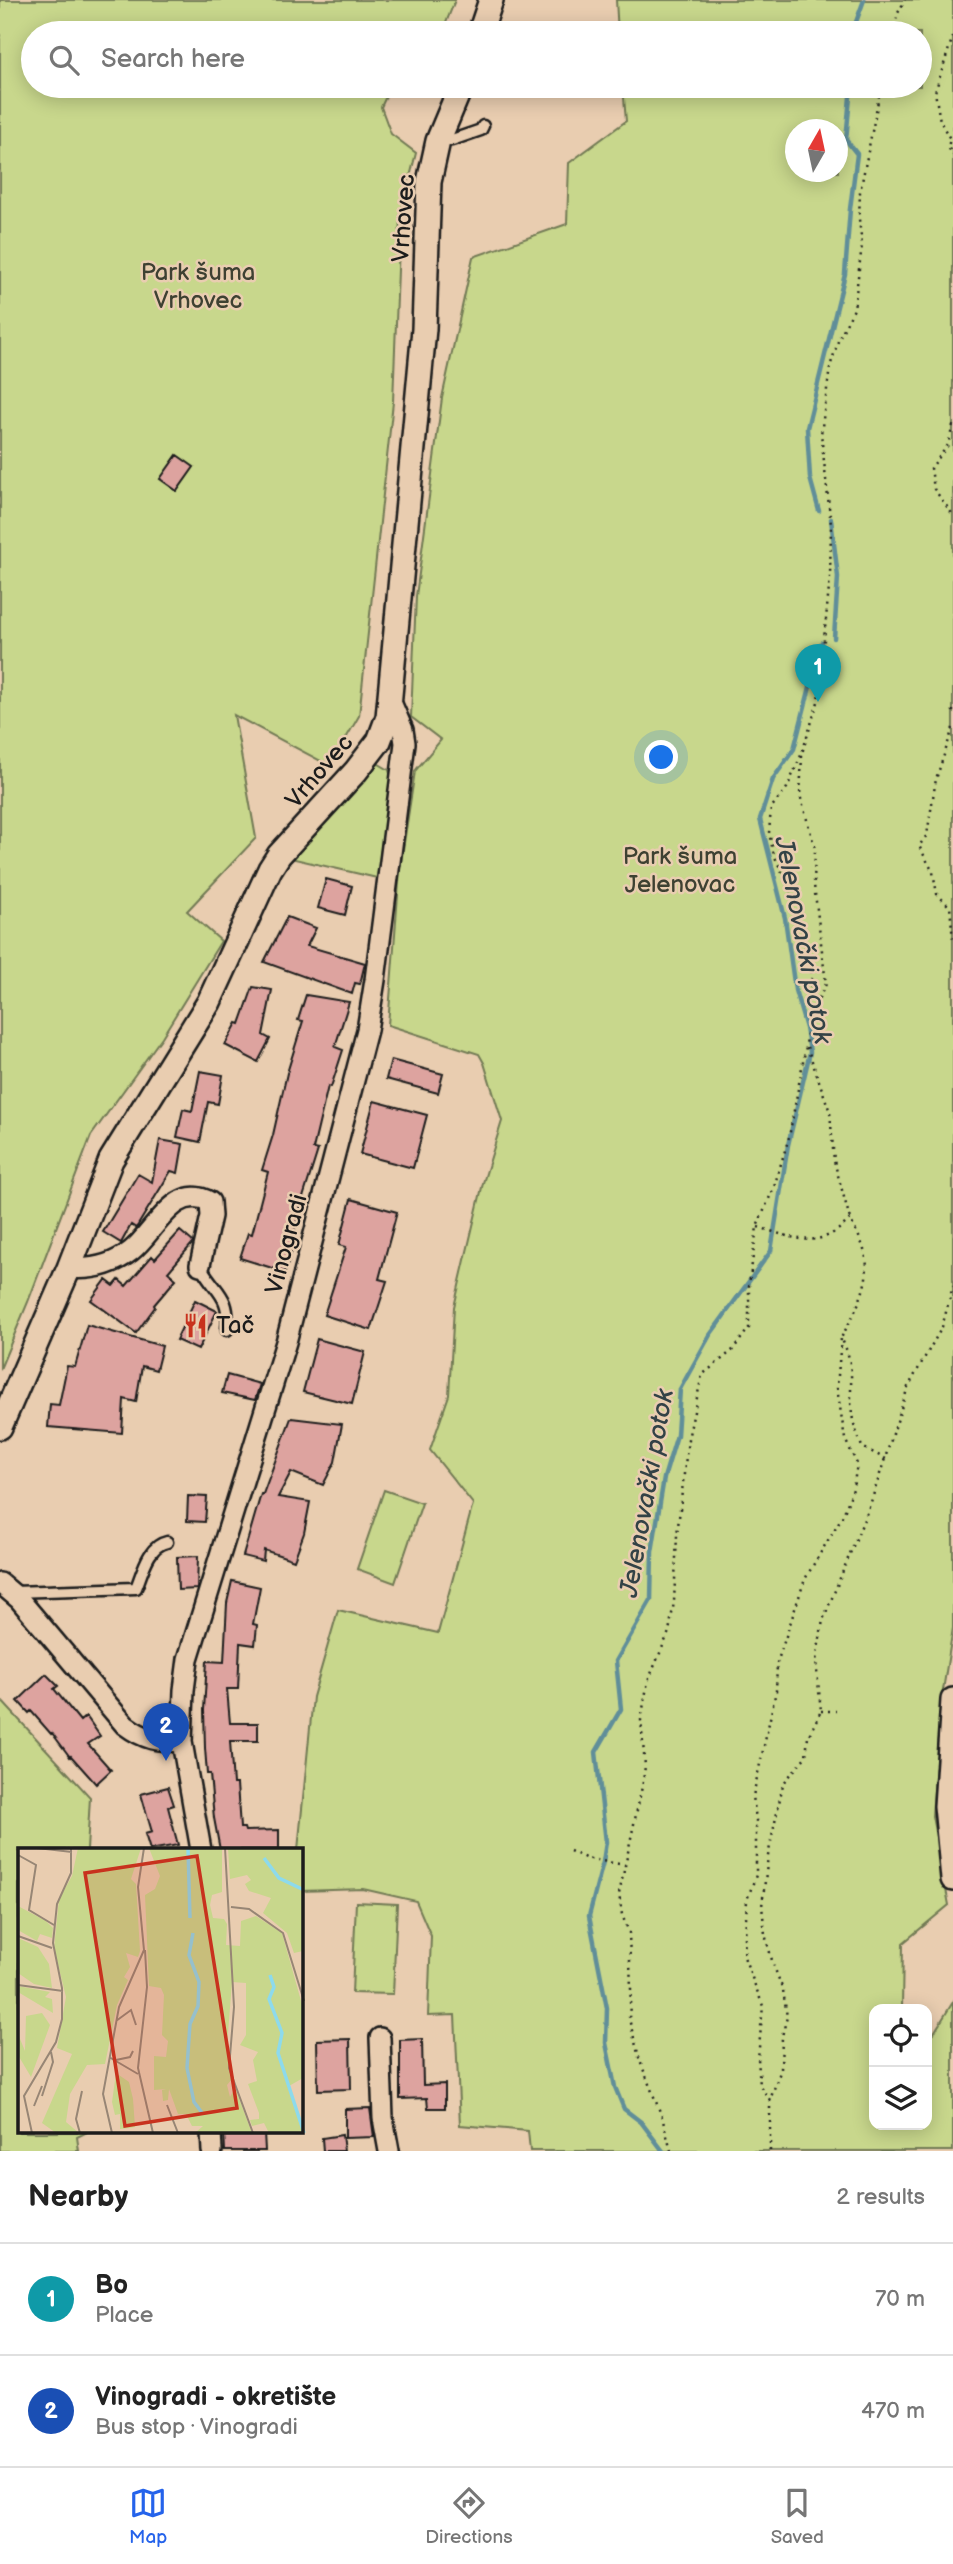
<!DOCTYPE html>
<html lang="en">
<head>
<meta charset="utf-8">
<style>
  :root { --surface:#fff; --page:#f2f2f2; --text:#222; --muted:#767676; --line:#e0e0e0; --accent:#2563eb }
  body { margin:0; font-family:"Balsamiq Sans",sans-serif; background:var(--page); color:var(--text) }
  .controls { position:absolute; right:21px; bottom:21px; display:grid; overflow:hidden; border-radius:14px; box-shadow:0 4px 18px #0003 }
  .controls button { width:63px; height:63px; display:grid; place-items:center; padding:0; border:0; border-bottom:2px solid var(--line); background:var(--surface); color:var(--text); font:35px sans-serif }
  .compass { position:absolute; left:785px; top:119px; width:63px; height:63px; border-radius:50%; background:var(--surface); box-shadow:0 4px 18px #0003; rotate:9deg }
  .you { position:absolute; left:662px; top:758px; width:24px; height:24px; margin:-18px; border:5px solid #fff; border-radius:50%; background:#1a73e8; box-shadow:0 0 0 10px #1a73e833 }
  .badge { display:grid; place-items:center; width:46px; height:46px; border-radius:50%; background:var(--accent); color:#fff; font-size:23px; font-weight:700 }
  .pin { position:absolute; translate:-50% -58px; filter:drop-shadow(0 2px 4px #0008) }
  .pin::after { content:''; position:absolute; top:37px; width:24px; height:21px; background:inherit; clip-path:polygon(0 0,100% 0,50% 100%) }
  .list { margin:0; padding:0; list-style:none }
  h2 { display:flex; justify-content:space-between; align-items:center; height:91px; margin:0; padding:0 28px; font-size:30px }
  h2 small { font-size:23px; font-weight:400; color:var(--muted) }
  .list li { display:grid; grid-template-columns:46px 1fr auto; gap:21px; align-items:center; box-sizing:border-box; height:112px; padding:0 28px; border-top:2px solid var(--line) }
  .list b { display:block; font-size:26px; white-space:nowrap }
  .list p { margin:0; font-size:23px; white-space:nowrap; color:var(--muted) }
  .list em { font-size:23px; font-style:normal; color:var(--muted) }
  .icon { flex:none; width:38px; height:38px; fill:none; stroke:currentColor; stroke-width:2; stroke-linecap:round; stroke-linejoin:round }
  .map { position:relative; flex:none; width:953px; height:2151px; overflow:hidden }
  .search { position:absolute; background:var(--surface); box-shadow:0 4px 18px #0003; left:21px; right:21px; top:21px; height:77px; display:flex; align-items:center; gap:18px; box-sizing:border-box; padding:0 24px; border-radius:38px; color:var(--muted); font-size:26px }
  .sheet { height:315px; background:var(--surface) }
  nav { display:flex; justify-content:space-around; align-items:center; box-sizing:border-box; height:98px; border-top:2px solid var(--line); background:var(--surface); font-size:19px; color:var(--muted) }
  nav a { display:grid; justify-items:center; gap:4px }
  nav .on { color:var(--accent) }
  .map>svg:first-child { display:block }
  .green { fill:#c8d78c; stroke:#727a54; stroke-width:2; fill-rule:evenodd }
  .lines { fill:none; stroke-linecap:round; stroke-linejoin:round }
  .stream { stroke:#608e99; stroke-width:4.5 }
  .building { fill:#dda39f; stroke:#1c1c1c; stroke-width:2 }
  .service-casing { stroke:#1c1c1c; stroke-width:15 }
  .minor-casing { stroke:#1c1c1c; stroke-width:24 }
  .tertiary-casing { stroke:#1c1c1c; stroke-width:28 }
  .path { stroke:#1c1c1c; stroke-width:2.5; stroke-dasharray:2 5; stroke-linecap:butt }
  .service { stroke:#e9cdb0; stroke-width:10 }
  .minor { stroke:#e9cdb0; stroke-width:19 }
  .tertiary { stroke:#e9cdb0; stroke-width:23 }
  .labels { text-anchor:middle; stroke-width:5; stroke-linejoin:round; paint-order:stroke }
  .street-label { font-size:24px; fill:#1c1c1c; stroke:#e9cdb0 }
  .park-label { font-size:24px; fill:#3e4132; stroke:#e9cdb0 }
  .poi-label { font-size:24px; fill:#1c1c1c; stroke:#e9cdb0; text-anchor:start }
  .water-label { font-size:26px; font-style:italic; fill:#334246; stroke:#e9cdb0 }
  .inset-river { fill:none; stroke:#8ddaec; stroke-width:3.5 }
  .inset-road { fill:none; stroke:#978675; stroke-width:2 }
  .view { fill:#c8321e; fill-opacity:0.15; stroke:#c8321e; stroke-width:3.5 }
  .inset-edge { fill:none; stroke:#1c1c1c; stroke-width:3.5 }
</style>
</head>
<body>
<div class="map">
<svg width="953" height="2151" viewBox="0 0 953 2151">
  <rect width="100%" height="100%" fill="#e9cdb0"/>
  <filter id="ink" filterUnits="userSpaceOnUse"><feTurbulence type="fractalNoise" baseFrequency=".0143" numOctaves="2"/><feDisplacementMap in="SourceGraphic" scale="14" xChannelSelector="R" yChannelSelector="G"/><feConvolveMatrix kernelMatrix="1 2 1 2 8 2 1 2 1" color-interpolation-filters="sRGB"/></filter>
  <g filter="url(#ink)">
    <path class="green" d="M0,0H455L442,33H33V86H391L381,107L391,134L416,153L400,217L393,402L359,716L330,766L234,715L256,838L187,911L221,941L162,1037L91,1136L28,1302L0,1369Z
      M616,0H953V1628L940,1709L932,1816L949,1905L903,1943L902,2009H874V2125H927V2044L953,2002V2151H530L528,2131L460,2125L455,2015L428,2016L431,1936L416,1901L363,1889L301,1891V1850H298L313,1697L338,1610L438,1633L473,1504L430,1450L449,1395L454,1307L483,1183L502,1121L484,1063L479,1054L388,1025L400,869L415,771L441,740L411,717L416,596L442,398L473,257L567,224L569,163L626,121L623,86H920V33H618ZM796,130H838V172H796Z
      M379,764L389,770L391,777L377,878L286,857L372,766Z
      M384,1490L422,1503L395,1583L357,1569Z
      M0,1699L90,1797L87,1850H19V2132H87L77,2137L79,2151H0Z
      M356,1902L397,1904L393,1994L352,1993Z"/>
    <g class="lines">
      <path class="stream" d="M855,33L856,22L864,0
        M819,511L810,478L807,428L845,274L850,209L857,154L846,140L851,86
        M831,519L838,577L834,638
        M663,2151L641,2122L624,2109L615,2087L606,2043L607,2008L589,1916L603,1862L606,1842L596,1752L621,1709L616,1661L651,1600L652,1552L664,1478L677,1435L680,1389L710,1335L771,1251L788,1145L810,1052L806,1028L795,990L785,918L760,819L773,779L794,749L812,679L815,656L822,642"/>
    </g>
    <path class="building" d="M177,455L194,467L177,491L160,479Z
      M326,879L352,886L345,915L318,908Z
      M287,917L316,928L307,946L365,963L360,984L355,983L352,994L264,962Z
      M253,987L272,990L263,1035L270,1039L258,1062L225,1045L237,1023L240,1024Z
      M306,995L349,1002L335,1047L343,1050L331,1087L328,1086L313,1149L318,1150L301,1204L291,1246L293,1247L285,1272L240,1258L248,1233L252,1234L268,1172L262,1170L273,1135L287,1073L303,1021L298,1020Z
      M391,1060L443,1074L438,1093L386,1079Z
      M200,1071L223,1075L218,1104L208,1102L200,1142L177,1137L183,1109L192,1111Z
      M374,1101L427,1115L413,1168L360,1154Z
      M160,1140L183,1144L178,1173L171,1171L138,1225L136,1228L131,1225L121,1243L103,1232L138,1174L152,1182Z
      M351,1199L397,1212L379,1279L387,1281L371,1330L324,1315L346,1247L339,1245Z
      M180,1231L193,1242L192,1244L168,1272L176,1279L154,1305L155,1307L136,1333L91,1300L106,1280L114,1286L119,1280L126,1286L152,1256L155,1259Z
      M195,1300L217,1311L198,1350L176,1340Z
      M87,1325L162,1346L156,1370L142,1366L136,1402L124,1399L122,1433L48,1427L50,1404L59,1405L67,1366L75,1367Z
      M317,1339L365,1352L352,1404L303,1392Z
      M227,1375L260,1384L255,1400L222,1393Z
      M291,1418L342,1424L335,1462L323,1485L291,1472L278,1497L310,1502L304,1533L294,1560L264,1550L263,1561L243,1556L261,1494H263Z
      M188,1496L207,1497L205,1522L187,1521Z
      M198,1556L197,1589L178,1590L177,1557Z
      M232,1581L260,1587L253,1624L257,1625L255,1645L240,1643L238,1689H227L230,1723H258V1741H230L233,1784H237L240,1828H244L245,1831L279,1830V1850H220L214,1818L210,1774H207L205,1748L204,1710L207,1661L224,1662L227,1603Z
      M46,1674L58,1686L54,1689L80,1721L86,1716L100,1736L88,1744L111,1770L96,1784L71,1756L70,1757L52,1733L51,1734L31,1711L29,1713L18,1701Z
      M168,1787L174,1805L168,1807L178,1845L150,1850L145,1834L152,1832L141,1794Z
      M350,2039L351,2089L318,2090L317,2040Z
      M422,2039L423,2085L445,2084V2108H428L427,2098L400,2099V2040Z
      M370,2108L374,2137L345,2138V2109Z
      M224,2132H264L265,2151H225Z
      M342,2135L344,2151H323L322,2138Z"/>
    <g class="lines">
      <defs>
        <path id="service" d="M438,141L452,140L481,130L483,126
          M200,1265C215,1293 231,1294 227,1330
          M13,1592L136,1588C143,1571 148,1546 167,1542"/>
        <path id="minor" d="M69,1268C91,1270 113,1265 131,1251C155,1232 175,1182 210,1202L211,1216L200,1265
          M0,1583L19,1599L125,1725C145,1740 157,1741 182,1742
          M201,1850L182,1742L184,1690L188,1659L286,1342L367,1030L375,980L405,743L403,730L391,702
          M380,2038L383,2118L389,2151
          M211,2132L212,2151"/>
        <path id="tertiary" d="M480,33L491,0
          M0,1427L69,1268L111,1160L209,1002L270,869L279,855L356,771L379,741L388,717L424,329L429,182L438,141L461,86
          M953,1700L946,1806L953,1879"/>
      </defs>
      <use href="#service" class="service-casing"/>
      <use href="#minor" class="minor-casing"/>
      <use href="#tertiary" class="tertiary-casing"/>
      <path class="path" d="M893,33L898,13L905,0
        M953,36L935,92L940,121L950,139L948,147L953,155
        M953,425L948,445L931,468L934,489L953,515
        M953,710V717
        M953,728L936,779L927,835L919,846L933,872L937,894L950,907L953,940
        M802,756L800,795L815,848L814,885L826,984L811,1013
        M807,1047L830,1112L834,1161L850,1219
        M758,1227C795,1238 819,1252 850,1219C855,1229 861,1239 864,1250C874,1279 855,1313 841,1338
        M821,1711H836
        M570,1851L585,1858L625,1865
        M770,2100L760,2086L758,2058L763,2006L744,1957L747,1900L756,1875V1820L753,1796L776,1691L777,1663L805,1579L843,1515L853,1489L857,1464L845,1439L837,1388L841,1338C858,1369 847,1388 853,1420C855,1429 859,1438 862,1447L886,1459
        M671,2151L662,2117L640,2061L629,2019L631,1989L629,1932L622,1915L619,1894L643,1782L645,1766L641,1720L648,1681L669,1632L674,1602L677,1535L688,1439L702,1375L732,1351L749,1328V1285L757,1227L774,1187L789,1137L806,1046L812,974L799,916L788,885L774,855L769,833L771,808L787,788L802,753L818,702L830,577L831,525L821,434L830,367L839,338L854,309L862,245L859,219L860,192L881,86
        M770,2151V2100L781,2069L782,2036L787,2017L783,1990L773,1964L765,1934L762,1906L768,1856L783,1784L806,1756L808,1737L821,1711L816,1661L823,1620L871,1502L908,1387L942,1327L953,1286"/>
      <use href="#service" class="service"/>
      <use href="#minor" class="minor"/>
      <use href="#tertiary" class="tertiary"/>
    </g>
  </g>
  <defs>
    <symbol id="restaurant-bare" viewBox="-9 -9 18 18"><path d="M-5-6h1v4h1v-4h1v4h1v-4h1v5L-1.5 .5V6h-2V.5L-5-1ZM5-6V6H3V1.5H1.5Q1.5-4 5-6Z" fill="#c8321e" stroke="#e9cdb0" stroke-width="2.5" paint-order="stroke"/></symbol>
  </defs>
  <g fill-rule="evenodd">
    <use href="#restaurant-bare" x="178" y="1308" width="35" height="35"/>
  </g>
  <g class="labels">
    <g class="street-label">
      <text transform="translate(403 218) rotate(-86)" y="8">Vrhovec</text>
      <text transform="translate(319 771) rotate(-49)" y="8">Vrhovec</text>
      <text transform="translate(286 1244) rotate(-75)" y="8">Vinogradi</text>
    </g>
    <g class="park-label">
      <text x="198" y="280">Park šuma<tspan x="198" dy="28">Vrhovec</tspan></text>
      <text x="680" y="864">Park šuma<tspan x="680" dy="28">Jelenovac</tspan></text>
    </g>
    <g class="poi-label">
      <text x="216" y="1333">Tač</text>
    </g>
    <g class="water-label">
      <text transform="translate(804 940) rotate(79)" y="9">Jelenovački potok</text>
      <text transform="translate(646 1493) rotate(-80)" y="9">Jelenovački potok</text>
    </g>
  </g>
  <g transform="translate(18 1848)">
    <rect width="285" height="285" fill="#e9cdb0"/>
    <path d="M60,0H123L113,31L118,36L122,103L120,109L108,105L112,119L106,129L110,132L99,157L87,216L69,217L52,246L48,274L61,285H38L24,275L54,206L39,200L48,149L36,100L41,51L54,28ZM131,0H204V44L194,47L192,57L195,70L206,71L209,76L208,97L222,98L223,73L238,68L264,85L285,160V230L271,238L285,285H251L246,275L234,278L232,272L241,271V265L230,236L239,233L235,212L240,204L222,197L228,187V135L214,134L209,198L214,231L209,237L212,249L217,240L234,285H177L185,278H174L168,266H160L151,241L150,252L145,253L144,242L148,241L136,242V208L148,209L150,193L144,187L146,147L143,140L131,138L127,47L137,41L142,28ZM210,0H285V103L276,105L269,85L245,65L253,50L231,43L227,36L233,32L229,27L212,31ZM0,58L28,73L35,80L34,90L22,86L19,93L0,82ZM0,90L20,99L31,116L34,140L16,136L0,125ZM0,138L32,144L27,149L34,151L35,165L0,144ZM24,165L32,177L13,229L0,207V186L7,203L8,168ZM98,225L111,234L115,251L117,279L112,280L102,281V266L97,267L94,254Z" fill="#c8d78c"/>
    <path class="inset-river" d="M170,0L172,70M246,10L261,30L286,42M175,85L171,107L181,134L180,158L172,176L169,220L176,254L185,266M252,127L256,139L251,151L264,185L260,205L286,285"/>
    <path class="inset-road" d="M19,0L54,4M207,0L216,159L211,220L235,285M0,7L18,17L11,62L36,77M213,59L231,61L265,85L286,153M0,88L34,100M127,102L129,139L120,220L135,285M0,137L45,143M98,173L113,162L118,177M91,209L120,226M98,212L112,209L115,203M24,248L35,214L33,204M149,257L160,285M16,258L24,238M14,285L6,248L38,194L44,171V140L35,95L39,56L53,25V0M62,285L58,271L64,243M94,285L85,246L101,159L126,102L120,39L126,0"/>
    <path class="view" d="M179,8L219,260L107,278L67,25Z"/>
    <rect width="285" height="285" class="inset-edge"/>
  </g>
</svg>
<div class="controls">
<button><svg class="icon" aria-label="locate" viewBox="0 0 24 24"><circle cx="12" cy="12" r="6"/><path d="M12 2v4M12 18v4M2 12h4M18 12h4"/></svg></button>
<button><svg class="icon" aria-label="layers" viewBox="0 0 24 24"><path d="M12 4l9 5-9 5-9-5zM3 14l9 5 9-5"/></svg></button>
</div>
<svg class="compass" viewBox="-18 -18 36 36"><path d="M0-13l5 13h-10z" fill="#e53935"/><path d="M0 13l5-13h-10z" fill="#767676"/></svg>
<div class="you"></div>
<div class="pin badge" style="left:818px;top:702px;background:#0f9aa8">1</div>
<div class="pin badge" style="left:166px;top:1761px;background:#1a4fb4">2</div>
<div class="search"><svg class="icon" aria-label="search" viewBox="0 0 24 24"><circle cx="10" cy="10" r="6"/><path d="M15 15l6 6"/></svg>Search here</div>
</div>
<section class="sheet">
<h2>Nearby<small>2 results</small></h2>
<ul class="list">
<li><span class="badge" style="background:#0f9aa8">1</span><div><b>Bo</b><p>Place</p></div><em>70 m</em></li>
<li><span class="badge" style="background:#1a4fb4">2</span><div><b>Vinogradi - okretište</b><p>Bus stop · Vinogradi</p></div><em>470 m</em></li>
</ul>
</section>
<nav>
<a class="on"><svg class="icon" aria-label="map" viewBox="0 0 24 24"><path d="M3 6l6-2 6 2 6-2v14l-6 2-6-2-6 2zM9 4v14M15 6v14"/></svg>Map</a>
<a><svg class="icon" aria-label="directions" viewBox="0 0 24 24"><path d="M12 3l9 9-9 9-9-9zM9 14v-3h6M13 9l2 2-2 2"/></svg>Directions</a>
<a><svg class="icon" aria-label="saved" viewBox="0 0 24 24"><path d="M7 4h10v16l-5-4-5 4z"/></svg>Saved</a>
</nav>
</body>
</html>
